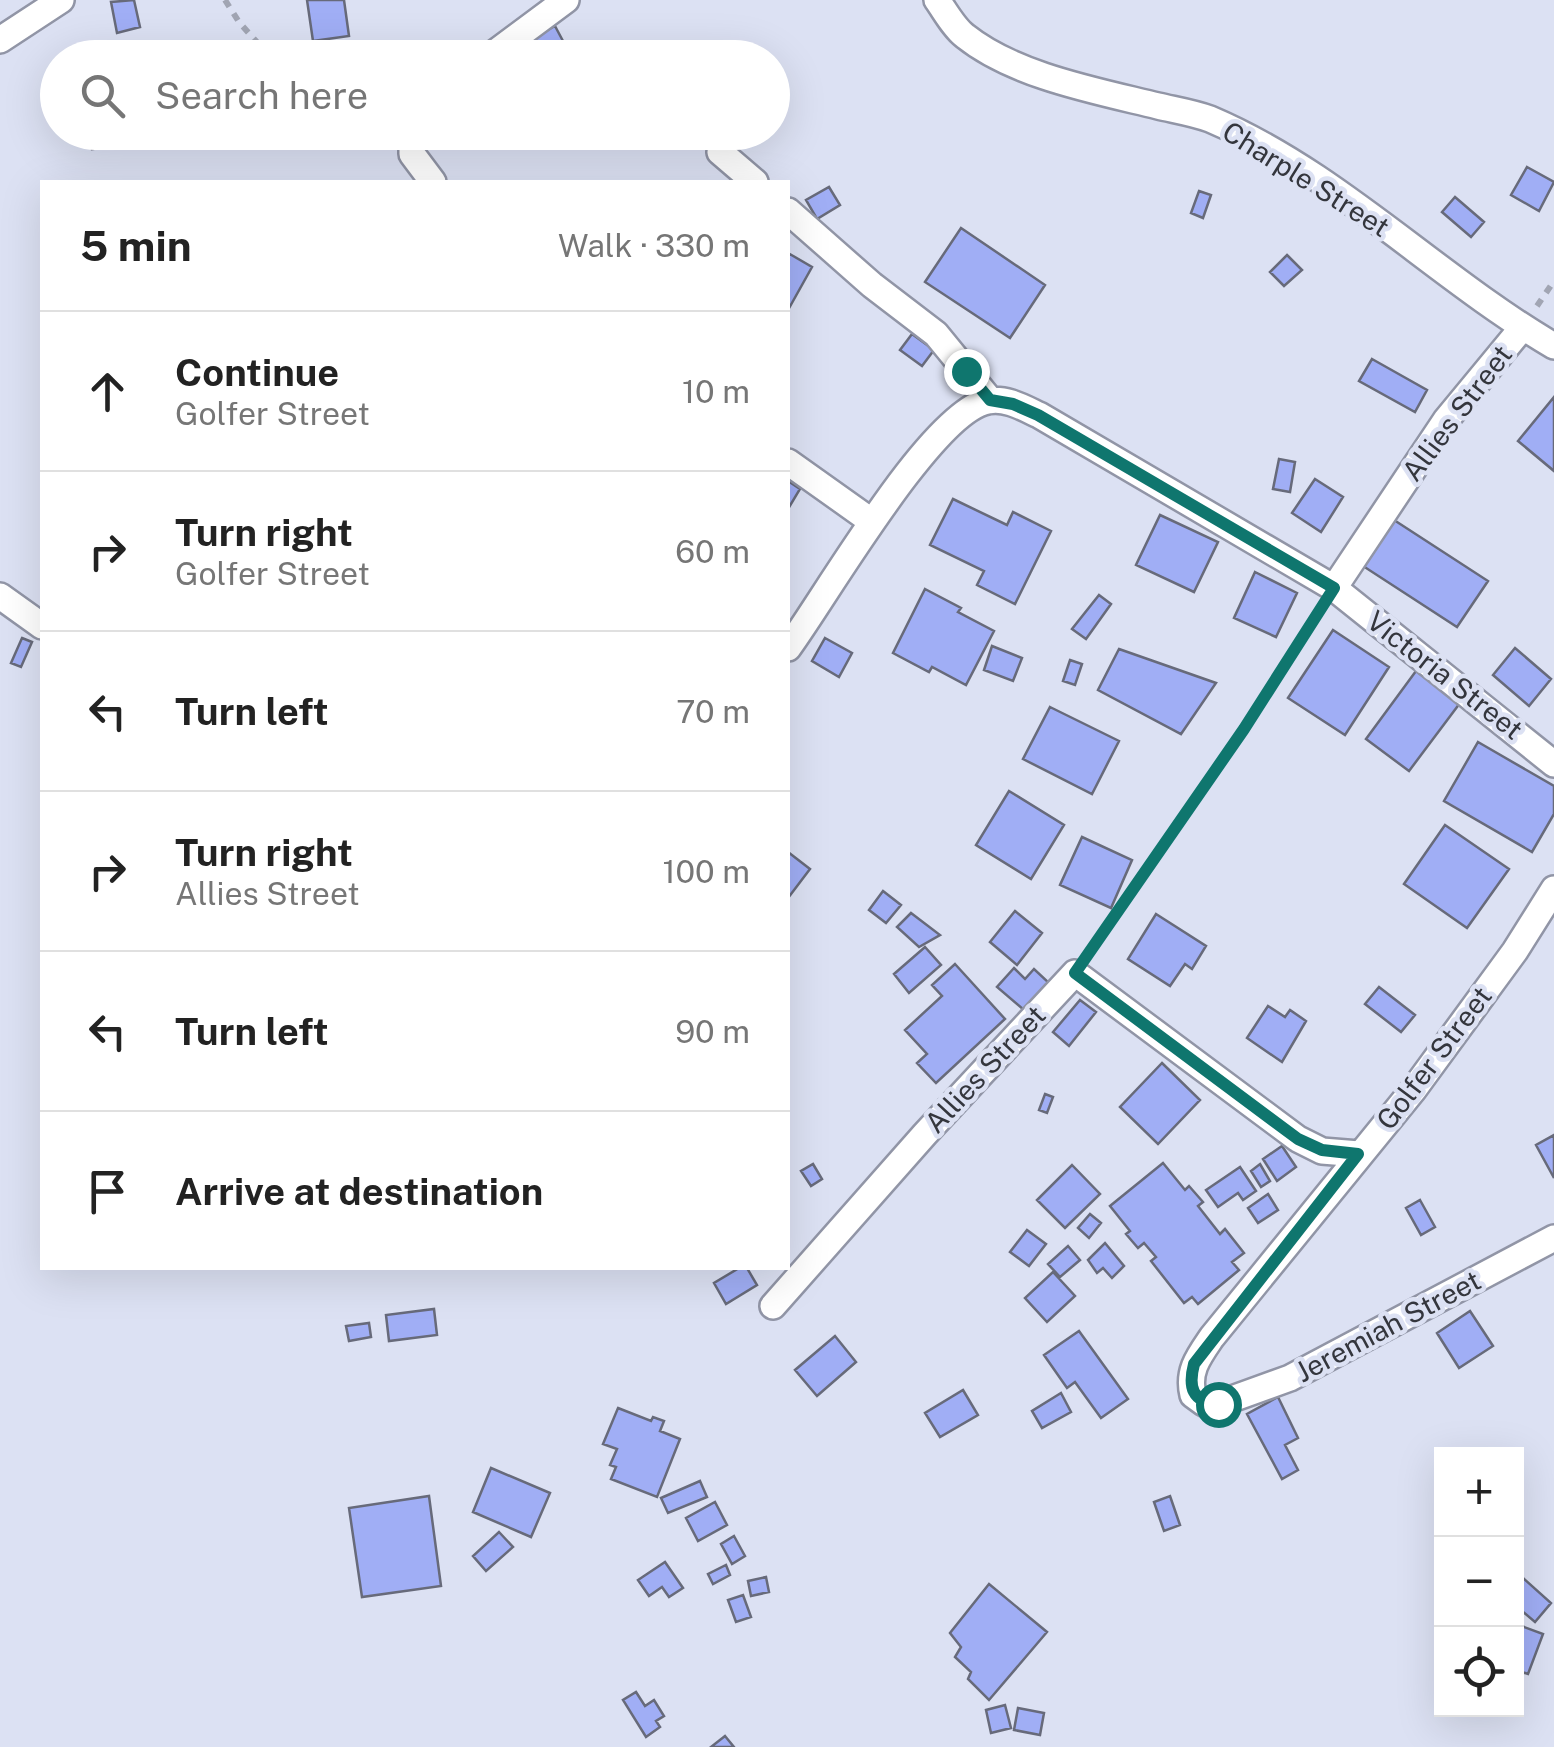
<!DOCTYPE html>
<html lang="en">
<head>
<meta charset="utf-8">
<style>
  :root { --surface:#fff; --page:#f2f2f2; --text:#222; --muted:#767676; --line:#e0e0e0 }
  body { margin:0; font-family:"Public Sans",sans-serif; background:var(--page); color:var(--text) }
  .controls { position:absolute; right:30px; bottom:30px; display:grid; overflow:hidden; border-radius:0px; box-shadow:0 10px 40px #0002 }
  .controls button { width:90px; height:90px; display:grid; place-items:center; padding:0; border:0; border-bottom:2px solid var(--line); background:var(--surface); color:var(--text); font:50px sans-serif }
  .stop { position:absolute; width:30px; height:30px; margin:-22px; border:8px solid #0f766e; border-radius:50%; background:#fff }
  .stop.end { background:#0f766e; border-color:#fff; box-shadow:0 2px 10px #0008 }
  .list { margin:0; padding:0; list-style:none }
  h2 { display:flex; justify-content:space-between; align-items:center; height:130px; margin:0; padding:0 40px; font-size:42px }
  h2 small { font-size:32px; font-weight:400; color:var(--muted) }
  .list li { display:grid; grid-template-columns:65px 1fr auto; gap:30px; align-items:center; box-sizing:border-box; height:160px; padding:0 40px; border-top:2px solid var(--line) }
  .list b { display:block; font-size:38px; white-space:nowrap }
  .list p { margin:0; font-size:32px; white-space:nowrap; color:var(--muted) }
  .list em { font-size:32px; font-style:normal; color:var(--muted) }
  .icon { flex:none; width:55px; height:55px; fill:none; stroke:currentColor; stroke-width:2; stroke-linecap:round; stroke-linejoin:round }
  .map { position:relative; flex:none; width:1554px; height:1747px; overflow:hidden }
  .search { position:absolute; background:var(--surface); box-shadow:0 10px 40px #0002; left:40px; top:40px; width:750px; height:110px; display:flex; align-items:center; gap:25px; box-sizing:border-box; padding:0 35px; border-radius:55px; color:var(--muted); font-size:38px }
  .panel { position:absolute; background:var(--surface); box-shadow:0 10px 40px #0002; left:40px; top:180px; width:750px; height:1090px; border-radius:0px }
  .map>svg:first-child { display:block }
  .building { fill:#a0aef5; stroke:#676a7a; stroke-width:2.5 }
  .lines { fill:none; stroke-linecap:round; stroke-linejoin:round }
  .street-casing { stroke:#9195a6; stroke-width:30 }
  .path { stroke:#a1a5b3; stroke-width:6; stroke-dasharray:8 8; stroke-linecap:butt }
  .street { stroke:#fff; stroke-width:25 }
  .route { stroke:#0f766e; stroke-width:12 }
  .labels { text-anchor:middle; stroke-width:9; stroke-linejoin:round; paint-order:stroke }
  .street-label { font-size:28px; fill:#34363d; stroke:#dce1f3 }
</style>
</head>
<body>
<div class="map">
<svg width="1554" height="1747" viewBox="0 0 1554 1747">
  <rect width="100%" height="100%" fill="#dce1f3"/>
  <path class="building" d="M134,0L140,27L117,33L111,2Z
    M307,0H344L349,36L313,41Z
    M555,26L572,58H505L503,54Z
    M110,132H142L143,143L92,149L90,135Z
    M619,132H638L630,148L615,140Z
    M1527,167L1554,182L1539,211L1511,195Z
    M829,187L840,205L817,219L806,200Z
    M1199,191L1211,195L1203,218L1191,213Z
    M1455,197L1484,222L1471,237L1442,212Z
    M961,228L1045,285L1010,338L925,282Z
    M788,253L812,267L788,310Z
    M1287,255L1302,270L1284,286L1270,272Z
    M912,334L934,350L922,366L900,350Z
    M1372,359L1427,390L1415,412L1359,381Z
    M1554,397V471L1518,441Z
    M1279,459L1295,462L1290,492L1273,489Z
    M1315,479L1343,497L1321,532L1292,513Z
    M788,481L800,489L788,509Z
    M953,499L1007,525L1013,512L1051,531L1015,604L977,585L984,571L930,545Z
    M1160,515L1218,542L1194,592L1136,565Z
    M1394,520L1488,581L1457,627L1363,566Z
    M1255,572L1297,593L1276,637L1234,618Z
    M925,589L961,608L958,612L994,631L966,685L932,667L929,672L893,653Z
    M1099,595L1111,604L1086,639L1072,629Z
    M1333,630L1389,667L1345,735L1288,698Z
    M22,638L32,642L21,667L11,663Z
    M825,638L852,653L839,677L812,661Z
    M992,646L1022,658L1013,681L984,670Z
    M1515,648L1551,679L1529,706L1493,675Z
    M1119,649L1216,683L1181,734L1098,690Z
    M1070,660L1082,664L1075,685L1063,681Z
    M1416,671L1460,703L1409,771L1366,739Z
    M1050,707L1119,741L1092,794L1023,759Z
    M1478,742L1554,786V814L1532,852L1444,801Z
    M1009,791L1064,825L1031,879L976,845Z
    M1445,825L1509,869L1467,928L1404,884Z
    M1082,837L1132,860L1111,908L1060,885Z
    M788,852L810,869L788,898Z
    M883,891L901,905L886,923L869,910Z
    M1015,911L1042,933L1017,965L990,942Z
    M911,913L940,935L919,947L897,927Z
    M1156,914L1206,946L1192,969L1185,964L1170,986L1128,959Z
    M925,947L941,965L909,993L894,974Z
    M955,964L1005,1019L936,1083L917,1063L927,1054L905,1030L942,996L932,985Z
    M1014,968L1025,979L1034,969L1048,982L1024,1010L997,987Z
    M1379,987L1415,1015L1401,1032L1365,1004Z
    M1080,1000L1096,1012L1069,1046L1053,1032Z
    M1268,1006L1285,1017L1290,1010L1306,1021L1282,1062L1247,1038Z
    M1162,1063L1200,1100L1158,1144L1120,1107Z
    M1045,1094L1053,1097L1047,1113L1039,1110Z
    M1554,1135V1178L1536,1145Z
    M1282,1146L1296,1167L1277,1181L1263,1159Z
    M1163,1163L1185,1190L1189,1186L1203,1202L1198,1206L1220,1234L1225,1229L1244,1253L1232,1262L1239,1270L1198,1304L1192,1297L1184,1303L1151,1261L1156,1257L1144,1243L1138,1248L1126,1234L1130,1231L1110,1206Z
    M813,1164L822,1179L811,1186L801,1171Z
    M1260,1164L1270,1181L1261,1187L1251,1171Z
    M1072,1165L1100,1194L1065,1228L1037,1200Z
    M1240,1167L1256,1191L1243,1200L1238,1193L1218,1207L1206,1190Z
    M1268,1194L1278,1210L1258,1223L1248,1208Z
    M1420,1200L1435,1227L1421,1235L1406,1208Z
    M1090,1214L1101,1223L1089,1238L1078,1228Z
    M1027,1230L1046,1244L1029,1266L1010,1252Z
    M1105,1243L1124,1266L1112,1278L1103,1268L1097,1273L1088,1260Z
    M1068,1246L1080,1260L1060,1277L1048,1264Z
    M739,1268H747L757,1285L726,1304L714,1283Z
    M1053,1272L1075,1296L1047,1322L1025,1298Z
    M434,1309L437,1335L389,1341L386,1315Z
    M1470,1311L1493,1346L1459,1368L1437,1333Z
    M369,1323L371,1337L349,1341L346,1326Z
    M1079,1331L1128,1399L1101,1418L1075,1382L1067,1388L1044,1355Z
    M835,1336L856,1362L817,1396L795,1370Z
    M963,1390L978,1415L940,1437L925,1413Z
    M1061,1393L1071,1412L1042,1428L1032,1411Z
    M1278,1397L1298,1438L1285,1445L1298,1470L1282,1479L1247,1414Z
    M618,1408L651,1421L653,1417L664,1421L660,1431L680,1439L657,1497L611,1479L616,1467L610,1465L617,1449L603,1444Z
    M491,1468L550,1493L531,1537L473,1512Z
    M700,1481L707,1497L668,1513L661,1498Z
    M429,1496L441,1586L362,1597L349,1508Z
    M1170,1496L1180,1525L1164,1531L1154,1502Z
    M715,1502L727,1525L698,1541L686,1518Z
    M499,1532L513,1547L486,1571L473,1556Z
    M734,1536L745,1556L732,1564L721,1544Z
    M665,1562L683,1588L669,1597L662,1587L649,1596L638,1580Z
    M726,1565L730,1575L713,1584L708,1574Z
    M766,1577L769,1592L751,1596L748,1581Z
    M1523,1578L1551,1603L1535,1622L1516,1606V1586Z
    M989,1584L1047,1632L989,1700L968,1679L971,1672L955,1657L961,1647L950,1633Z
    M743,1595L751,1617L736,1622L728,1600Z
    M1516,1624L1543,1634L1528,1674L1516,1670Z
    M636,1692L645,1706L654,1700L664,1716L656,1721L660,1727L646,1737L623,1700Z
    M1005,1705L1011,1728L991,1733L986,1710Z
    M1018,1708L1044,1713L1040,1735L1014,1730Z
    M725,1736L734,1747H711Z"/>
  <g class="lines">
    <defs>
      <path id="street" d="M937,0C945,11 954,28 965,36C1015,76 1097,91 1158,106C1175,110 1194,113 1210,119C1337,173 1436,277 1554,346
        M0,40L61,0
        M488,58L566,0
        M412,132V154L433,182
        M720,152L755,182
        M788,211L872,285L936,334L990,400
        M788,462L871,521
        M1334,588L1446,420L1522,328
        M0,596L42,626
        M788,648C825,598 931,412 988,401C1005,397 1024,408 1039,415L1334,588L1554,764
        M1554,889L1515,951L1414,1089L1212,1337C1199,1356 1187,1371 1193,1395L1204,1403L1218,1404L1290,1378L1554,1238
        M773,1306L925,1134L1075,973L1298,1139L1322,1151L1359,1154"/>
    </defs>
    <use href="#street" class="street-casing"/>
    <path class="path" d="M225,0L239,22L271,58
      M367,132L388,144
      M1537,306L1554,281
      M1090,951L1244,729L1320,609"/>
    <use href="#street" class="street"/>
  </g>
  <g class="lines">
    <path class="route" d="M966,371L990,400L1013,404L1038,415L1334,588L1244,729L1075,973L1298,1139L1322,1150L1358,1154L1194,1364C1188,1387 1192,1402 1218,1404"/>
  </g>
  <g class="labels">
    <g class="street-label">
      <text transform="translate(1306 179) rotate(32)" y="10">Charple Street</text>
      <text transform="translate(1457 413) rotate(-53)" y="10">Allies Street</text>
      <text transform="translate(1445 675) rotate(38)" y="10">Victoria Street</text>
      <text transform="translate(1434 1058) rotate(-53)" y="10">Golfer Street</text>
      <text transform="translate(985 1069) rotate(-47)" y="10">Allies Street</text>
      <text transform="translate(1388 1326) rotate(-28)" y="10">Jeremiah Street</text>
    </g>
  </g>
</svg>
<div class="controls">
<button>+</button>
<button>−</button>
<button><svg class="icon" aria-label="locate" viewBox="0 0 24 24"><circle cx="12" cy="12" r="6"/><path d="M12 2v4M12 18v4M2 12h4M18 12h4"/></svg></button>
</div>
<div class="stop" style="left:1218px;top:1404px"></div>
<div class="stop end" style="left:966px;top:371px"></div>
<div class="search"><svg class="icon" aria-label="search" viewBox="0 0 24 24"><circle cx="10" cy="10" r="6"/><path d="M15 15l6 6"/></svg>Search here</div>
<section class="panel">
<h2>5 min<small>Walk · 330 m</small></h2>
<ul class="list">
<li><svg class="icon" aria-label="ahead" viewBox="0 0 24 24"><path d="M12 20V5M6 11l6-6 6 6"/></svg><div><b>Continue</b><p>Golfer Street</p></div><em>10 m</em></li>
<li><svg class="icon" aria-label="right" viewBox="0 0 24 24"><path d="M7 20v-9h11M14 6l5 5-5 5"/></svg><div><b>Turn right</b><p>Golfer Street</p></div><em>60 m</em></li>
<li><svg class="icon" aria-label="left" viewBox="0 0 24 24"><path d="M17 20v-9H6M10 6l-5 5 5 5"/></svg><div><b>Turn left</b></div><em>70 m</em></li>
<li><svg class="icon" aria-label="right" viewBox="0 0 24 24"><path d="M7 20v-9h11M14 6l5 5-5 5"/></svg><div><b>Turn right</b><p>Allies Street</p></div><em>100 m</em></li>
<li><svg class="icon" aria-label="left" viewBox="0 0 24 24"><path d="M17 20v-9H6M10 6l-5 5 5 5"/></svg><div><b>Turn left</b></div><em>90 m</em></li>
<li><svg class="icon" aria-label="arrive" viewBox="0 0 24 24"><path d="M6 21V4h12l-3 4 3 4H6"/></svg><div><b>Arrive at destination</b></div></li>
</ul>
</section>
</div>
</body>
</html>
